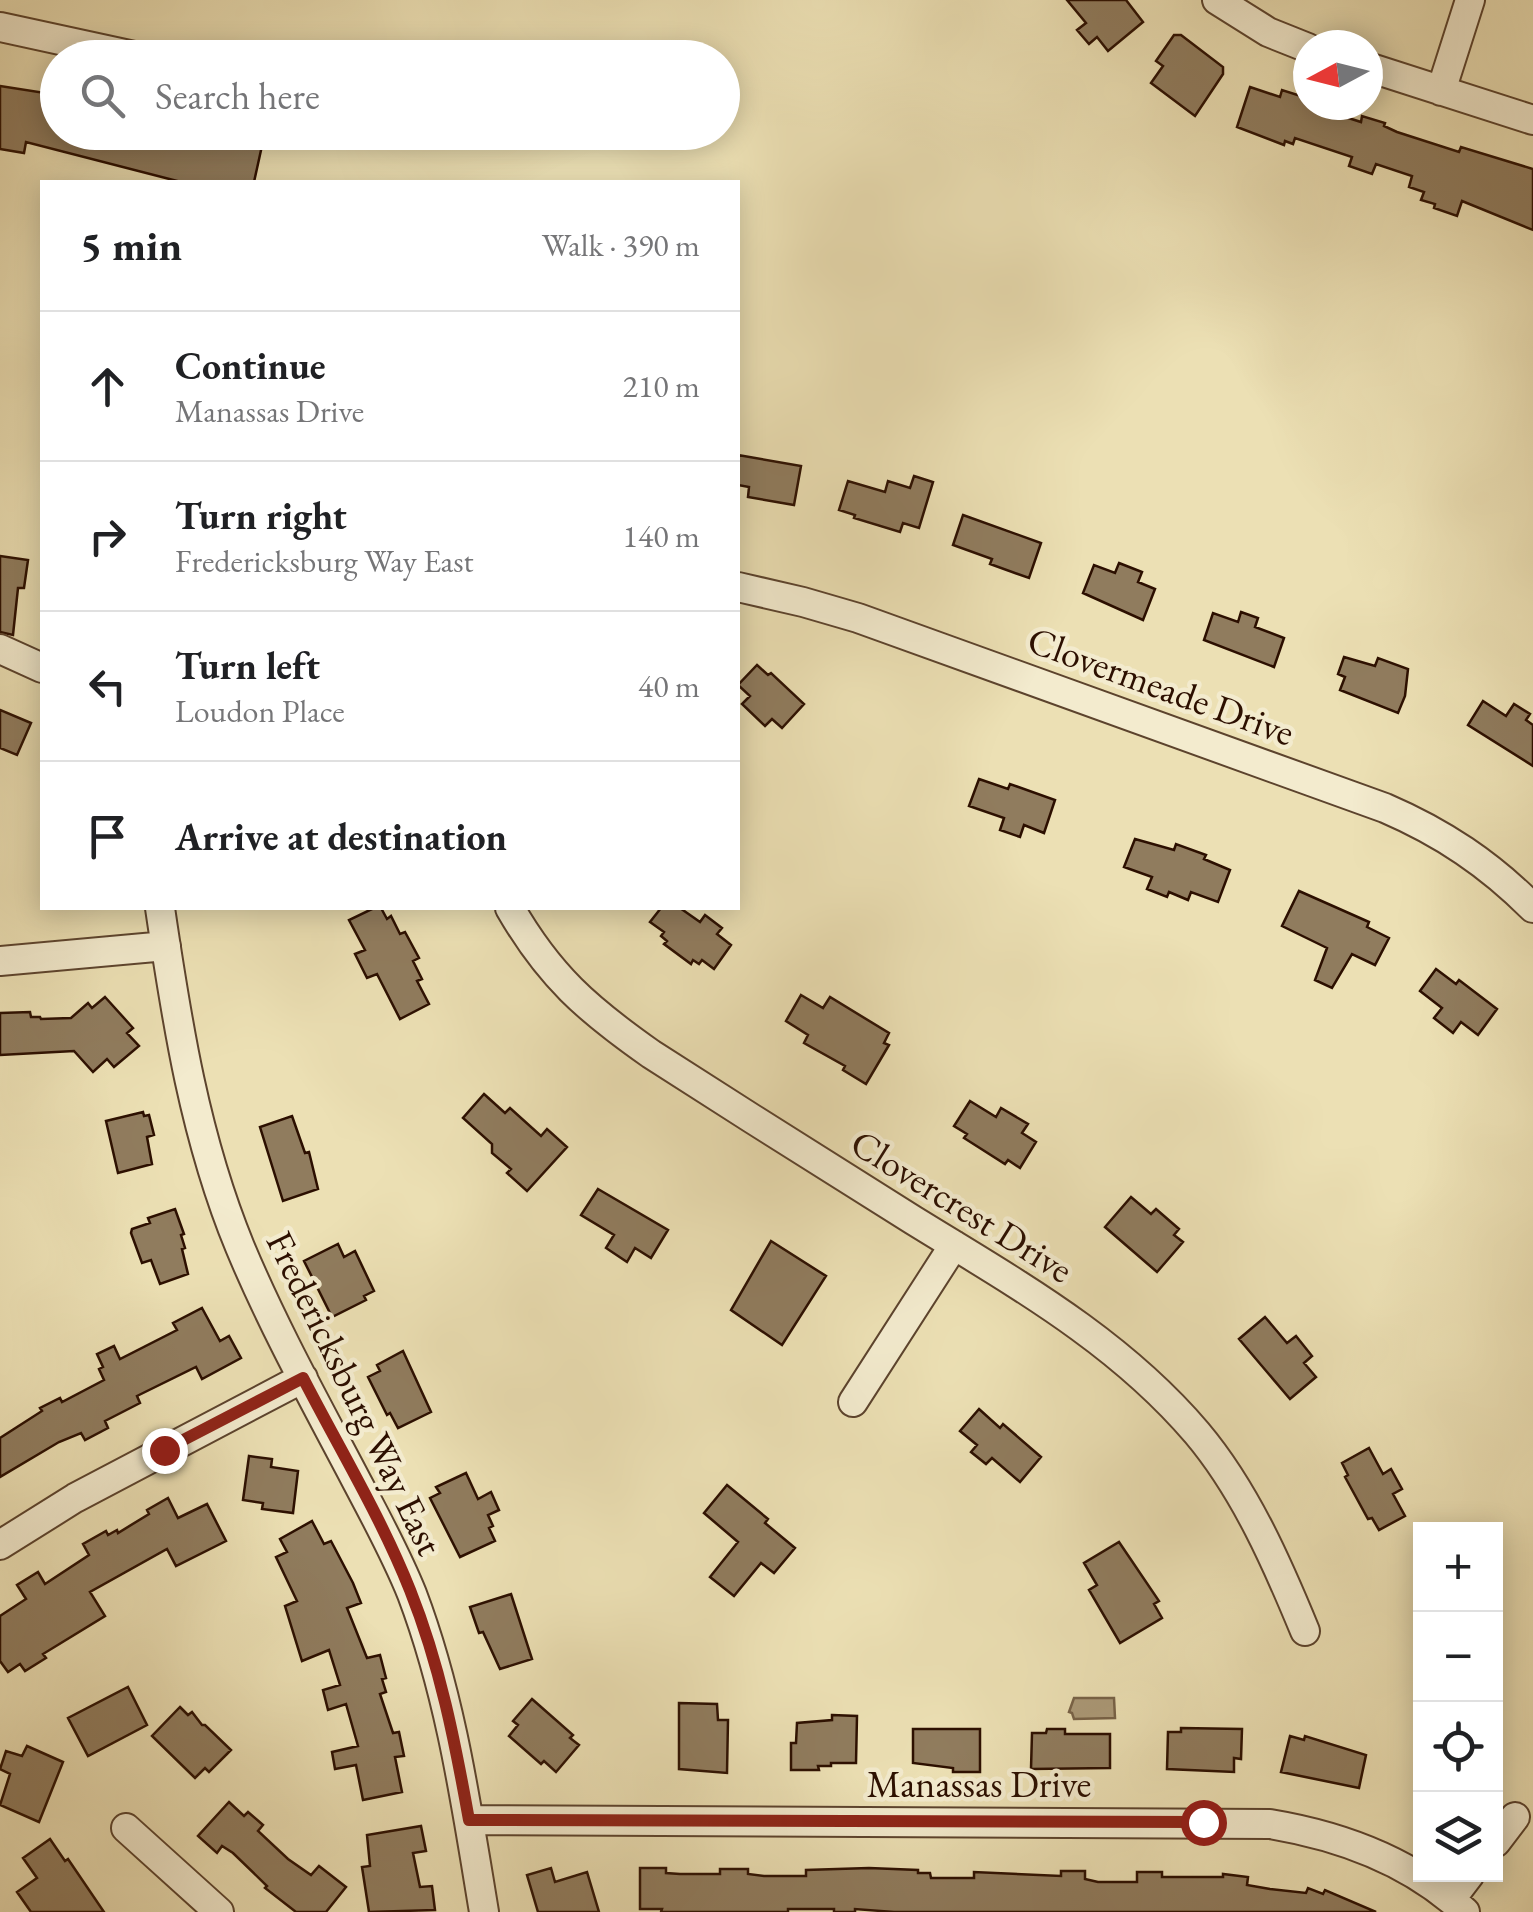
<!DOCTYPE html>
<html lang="en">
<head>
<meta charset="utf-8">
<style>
  :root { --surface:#fff; --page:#f2f2f2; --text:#202124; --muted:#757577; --line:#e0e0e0 }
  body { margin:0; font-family:"EB Garamond",serif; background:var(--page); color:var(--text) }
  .controls { position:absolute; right:30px; bottom:30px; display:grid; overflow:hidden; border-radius:0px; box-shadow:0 5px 25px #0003 }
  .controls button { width:90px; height:90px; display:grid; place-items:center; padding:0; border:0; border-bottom:2px solid var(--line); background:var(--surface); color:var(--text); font:50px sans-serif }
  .compass { position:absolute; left:1293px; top:30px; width:90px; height:90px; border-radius:50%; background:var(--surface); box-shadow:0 5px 25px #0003; rotate:263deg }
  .stop { position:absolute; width:30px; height:30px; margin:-22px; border:8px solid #8f2418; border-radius:50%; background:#fff }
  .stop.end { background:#8f2418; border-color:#fff; box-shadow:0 2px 10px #0008 }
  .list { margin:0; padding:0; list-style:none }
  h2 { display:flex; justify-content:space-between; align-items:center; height:130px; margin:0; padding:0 40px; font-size:42px }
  h2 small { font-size:32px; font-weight:400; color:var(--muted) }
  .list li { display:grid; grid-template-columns:65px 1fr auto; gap:30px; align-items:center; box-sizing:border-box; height:150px; padding:0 40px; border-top:2px solid var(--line) }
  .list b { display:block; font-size:38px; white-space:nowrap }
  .list p { margin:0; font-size:32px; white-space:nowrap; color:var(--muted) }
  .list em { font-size:32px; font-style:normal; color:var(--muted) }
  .icon { flex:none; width:55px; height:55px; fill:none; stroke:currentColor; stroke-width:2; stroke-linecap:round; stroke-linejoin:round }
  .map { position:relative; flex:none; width:1533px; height:1912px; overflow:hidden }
  .search { position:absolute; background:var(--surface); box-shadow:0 5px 25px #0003; left:40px; top:40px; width:700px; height:110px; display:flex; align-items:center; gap:25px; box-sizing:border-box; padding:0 35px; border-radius:55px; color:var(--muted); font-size:38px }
  .panel { position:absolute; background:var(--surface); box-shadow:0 5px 25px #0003; left:40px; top:180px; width:700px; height:730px; border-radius:0px }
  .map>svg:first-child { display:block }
  .water { fill:#ab9977; stroke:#786247; stroke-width:2.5 }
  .building { fill:#907c5e; stroke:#2c0f00; stroke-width:2.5 }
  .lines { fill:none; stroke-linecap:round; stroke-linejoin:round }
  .minor-casing { stroke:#5c432d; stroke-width:32 }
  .minor { stroke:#f3ebce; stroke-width:28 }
  .route { stroke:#8f2418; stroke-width:12 }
  .labels { text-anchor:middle; stroke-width:9; stroke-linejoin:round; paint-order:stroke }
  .street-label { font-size:38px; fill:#2c0f00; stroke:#f3ebce }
</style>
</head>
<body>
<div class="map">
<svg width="1533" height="1912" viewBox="0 0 1533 1912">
  <rect width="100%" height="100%" fill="#ece0b4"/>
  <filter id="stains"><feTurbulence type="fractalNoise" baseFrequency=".002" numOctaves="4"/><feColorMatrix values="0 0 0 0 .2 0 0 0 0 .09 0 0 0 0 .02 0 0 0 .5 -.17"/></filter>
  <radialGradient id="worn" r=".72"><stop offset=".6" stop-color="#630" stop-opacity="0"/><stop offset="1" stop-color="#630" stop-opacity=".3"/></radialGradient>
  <path class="water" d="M1074,1698H1114L1115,1718L1074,1719L1072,1713L1069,1712Z"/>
  <path class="building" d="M1067,0H1126L1143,22L1108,51L1097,37L1089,44L1077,30L1086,23Z
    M1174,35H1181L1223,67V74L1195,116L1151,83L1163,66L1156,61Z
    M0,86L58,95V132H265L254,182H181L26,142L24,153L0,149Z
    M1250,87L1280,97L1282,90L1307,98L1308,105L1361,122L1362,116L1385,123L1384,126L1397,132L1459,152L1461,147L1533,169V230L1462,201L1457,216L1434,208L1435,204L1421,200L1424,192L1409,187L1412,176L1376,164L1372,174L1349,166L1352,157L1295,138L1293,144L1285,141L1284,145L1237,127Z
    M738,455L801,466L794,505L748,497L749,487L738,485Z
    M914,476L933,482L919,528L903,523L900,532L854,518L855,515L839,510L848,481L885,492L888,481L910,488Z
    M963,515L1041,543L1029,578L990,564L992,559L953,545Z
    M0,556L28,560L24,588H18L13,635L0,632Z
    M1119,563L1142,572L1138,582L1155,589L1143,620L1083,593L1094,565L1115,573Z
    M1241,612L1258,618L1255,627L1284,638L1274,667L1204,640L1213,613L1238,622Z
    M1344,657L1375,666L1378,658L1408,669L1405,696L1398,713L1340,690L1345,677L1338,674Z
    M757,665L768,675L771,673L804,704L782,728L772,719L765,726L742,704L750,696L738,685Z
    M1483,701L1506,716L1514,704L1530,714L1526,720L1533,725V766L1468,725Z
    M0,710L31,723L17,755L0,748Z
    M979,779L1008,789L1010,784L1055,800L1044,833L1024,825L1020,837L1000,830L1004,818L969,806Z
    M1135,839L1174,850L1176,844L1206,855L1204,859L1230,870L1218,902L1191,892L1188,900L1169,892L1167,897L1147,889L1152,877L1124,867Z
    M1299,891L1369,922L1367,927L1389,938L1375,965L1352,954L1332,988L1315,980L1327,948L1282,926Z
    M374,908H381L387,919L391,916L400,934L405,932L419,958L413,961L422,979L417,981L429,1004L400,1019L377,974L367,978L355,954L365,950L349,920Z
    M661,908H680L700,922L705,915L722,928L717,934L731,945L714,969L702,960L699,964L693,960L691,964L664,944L667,941L661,936L664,932L650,922Z
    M1436,969L1456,984L1459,980L1497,1009L1478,1035L1461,1022L1453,1033L1434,1018L1442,1008L1420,991Z
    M801,995L823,1008L830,997L889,1033L884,1043L889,1045L866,1084L843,1070L845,1066L804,1043L808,1035L786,1021Z
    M105,997L133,1028L127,1033L139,1046L114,1067L107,1059L93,1072L74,1051L0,1055V1013L30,1012L31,1017H40L41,1019L71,1018L88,1003L92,1008Z
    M484,1094L505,1113L510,1108L541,1136L547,1129L567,1147L527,1191L507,1173L511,1169L492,1153V1144L463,1118Z
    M970,1101L996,1117L1001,1108L1028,1124L1022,1133L1036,1142L1020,1168L1008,1160L1005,1164L964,1138L967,1134L954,1126Z
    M143,1112L144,1116L149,1115L154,1135L147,1137L152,1164L118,1173L106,1121Z
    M292,1116L305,1153L309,1152L318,1189L283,1201L260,1127Z
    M598,1189L668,1230L651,1258L635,1248L627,1262L606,1248L614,1235L581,1215Z
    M1131,1197L1151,1214L1156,1209L1179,1229L1174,1235L1183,1242L1157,1272L1105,1227Z
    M175,1209L184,1234L181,1235L185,1248L182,1249L188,1274L160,1284L151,1260L142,1263L131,1233L132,1229L150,1223L148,1218Z
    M771,1241L826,1276L782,1345L731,1310Z
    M338,1244L344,1257L355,1251L374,1291L364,1296L366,1300L332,1317L304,1261Z
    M202,1308L220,1341L229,1336L241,1358L202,1379L196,1367L137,1396L140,1403L105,1421L108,1428L85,1440L81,1433L59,1442L0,1477V1438L42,1411L40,1408L60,1398L62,1402L104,1380L99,1369L103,1367L97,1354L114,1346L120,1359L177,1330L173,1323Z
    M1265,1317L1287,1343L1296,1336L1312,1356L1304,1363L1316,1377L1290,1399L1239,1339Z
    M403,1351L431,1412L398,1428L390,1413L387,1415L368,1377L380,1371L377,1365Z
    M979,1409L1000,1428L1003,1424L1041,1457L1020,1482L992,1458L986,1464L971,1452L977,1445L960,1431Z
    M1369,1448L1383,1474L1391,1469L1402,1489L1393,1494L1405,1516L1379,1530L1372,1518L1368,1519L1345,1477L1348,1475L1342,1463Z
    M249,1456L272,1459L271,1467L298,1471L293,1513L262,1509L263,1503L243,1500Z
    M466,1473L478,1499L491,1492L499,1510L488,1515L493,1526L489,1528L495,1541L460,1557L430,1498L440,1493L436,1487Z
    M727,1485L768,1519L765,1523L795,1548L774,1573L761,1563L734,1596L710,1577L738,1542L704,1513Z
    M168,1498L178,1518L207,1504L226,1541L176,1566L167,1549L90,1592L105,1616L43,1654L46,1658L25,1671L20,1664L8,1672L0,1661V1616L26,1599L17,1585L38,1572L45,1584L89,1555L83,1544L106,1531L108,1535L117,1530L118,1533L149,1514L147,1510Z
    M312,1521L324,1544L331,1541L353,1583L361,1603L347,1608L367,1658L380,1655L386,1678L382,1679L386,1692L380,1694L393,1733L399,1732L404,1756L395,1757L402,1792L363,1800L356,1765L335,1769L332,1752L358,1746L346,1704L328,1710L323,1690L340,1685L329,1650L302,1661L285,1606L297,1601L276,1557L287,1552L280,1539Z
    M1119,1542L1159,1601L1154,1604L1162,1618L1120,1643L1089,1590L1097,1585L1084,1563Z
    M511,1594L532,1659L500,1669L483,1632L479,1633L470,1607Z
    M128,1687L147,1725L88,1756L68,1718Z
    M532,1699L573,1735L570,1738L579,1745L556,1772L544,1761L541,1764L509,1736L518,1725L513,1721Z
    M679,1703L717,1704L718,1720H728L727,1773L679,1769Z
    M180,1707L188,1715L192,1712L202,1725H205L231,1750L209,1772L205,1768L195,1778L152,1736Z
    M832,1715L857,1716L856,1763H831V1766H818L819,1770H791V1743H796L797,1723L832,1720Z
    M1181,1728L1242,1729L1241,1759L1234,1758V1772L1167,1769L1168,1732H1181Z
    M913,1729H980V1772H953V1768L913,1763Z
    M1047,1729H1065V1734H1110V1768L1031,1769L1032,1733H1046Z
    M1290,1736L1304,1740L1305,1736L1366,1755L1359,1788L1281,1772Z
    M27,1746L63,1762L39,1822L0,1805L10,1774L0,1769L6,1751L22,1756Z
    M229,1802L244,1816L248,1812L263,1825L258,1831L288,1859L311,1875L319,1866L346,1887L326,1912H296L265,1888L267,1886L233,1853L222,1846L217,1853L198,1836Z
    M421,1826L426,1851L413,1853L420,1887L432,1886L435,1910L369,1912L362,1867L370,1866L367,1835Z
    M50,1839L65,1861L68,1859L104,1912H31L17,1892L37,1878L23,1858Z
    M551,1868L555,1882L587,1872L599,1912H538L527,1875Z
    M640,1868H666V1873L680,1874H720V1869H748V1874L764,1876H806V1870L869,1868L918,1870V1873H930L931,1878H974V1872L1061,1876V1871H1085V1879L1098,1882H1137V1872H1162V1877H1223V1874L1248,1877L1247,1885L1270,1889L1306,1893L1308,1888L1323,1894L1325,1890L1376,1912H894L855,1909V1912H834V1909H788V1912H661L662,1909H640Z"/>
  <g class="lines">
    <defs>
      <path id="minor" d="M1217,0L1268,32L1308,48
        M0,27L143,58
        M1368,67L1533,120
        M1441,91L1470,0
        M738,587L803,602L858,618L1385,808C1443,833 1489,864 1533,908
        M0,649L42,668
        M160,908C177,1023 195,1138 240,1247C273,1326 315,1402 355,1478C375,1516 396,1554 412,1594C451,1697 466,1804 484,1912
        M510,908C549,976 587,1009 651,1054C738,1110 825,1165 913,1220C1015,1283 1118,1340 1197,1433C1245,1490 1277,1563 1305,1631
        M0,961L166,946
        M853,1402L954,1245
        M0,1545L75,1498L303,1378
        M469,1820L1270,1824C1342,1836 1412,1862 1465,1912
        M126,1828L219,1912
        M1496,1842L1515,1817
        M1451,1899L1470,1874"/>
    </defs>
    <use href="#minor" class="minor-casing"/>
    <use href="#minor" class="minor"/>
  </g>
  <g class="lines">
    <path class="route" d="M164,1450L303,1378C339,1448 381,1517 410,1590C440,1665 455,1742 469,1820L1203,1822"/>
  </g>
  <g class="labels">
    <g class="street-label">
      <text transform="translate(1161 686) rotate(20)" y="13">Clovermeade Drive</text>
      <text transform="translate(962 1206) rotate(32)" y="13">Clovercrest Drive</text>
      <text transform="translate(355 1393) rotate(64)" y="13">Fredericksburg Way East</text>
      <text x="979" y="1797">Manassas Drive</text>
    </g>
  </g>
  <rect width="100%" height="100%" filter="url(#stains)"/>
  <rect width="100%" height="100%" fill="url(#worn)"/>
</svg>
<div class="controls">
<button>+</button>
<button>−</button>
<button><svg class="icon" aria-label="locate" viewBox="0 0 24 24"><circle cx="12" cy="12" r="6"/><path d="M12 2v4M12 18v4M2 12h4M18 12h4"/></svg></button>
<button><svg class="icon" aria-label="layers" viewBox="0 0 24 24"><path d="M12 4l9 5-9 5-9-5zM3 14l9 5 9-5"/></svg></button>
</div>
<svg class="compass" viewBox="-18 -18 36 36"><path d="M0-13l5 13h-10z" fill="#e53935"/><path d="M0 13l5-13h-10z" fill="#757577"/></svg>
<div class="stop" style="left:1203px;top:1822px"></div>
<div class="stop end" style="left:164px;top:1450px"></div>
<div class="search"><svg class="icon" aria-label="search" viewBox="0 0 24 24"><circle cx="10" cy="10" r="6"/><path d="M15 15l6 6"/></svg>Search here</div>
<section class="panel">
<h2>5 min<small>Walk · 390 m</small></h2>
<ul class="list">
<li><svg class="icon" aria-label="ahead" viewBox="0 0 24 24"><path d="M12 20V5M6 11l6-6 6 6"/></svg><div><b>Continue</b><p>Manassas Drive</p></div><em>210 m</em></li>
<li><svg class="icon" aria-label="right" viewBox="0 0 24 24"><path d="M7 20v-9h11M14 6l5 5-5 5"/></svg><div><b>Turn right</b><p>Fredericksburg Way East</p></div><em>140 m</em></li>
<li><svg class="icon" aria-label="left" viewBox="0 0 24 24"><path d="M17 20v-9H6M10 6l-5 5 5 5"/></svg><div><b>Turn left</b><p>Loudon Place</p></div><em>40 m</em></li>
<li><svg class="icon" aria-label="arrive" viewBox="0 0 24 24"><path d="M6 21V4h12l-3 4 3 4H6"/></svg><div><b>Arrive at destination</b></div></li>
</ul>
</section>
</div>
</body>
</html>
